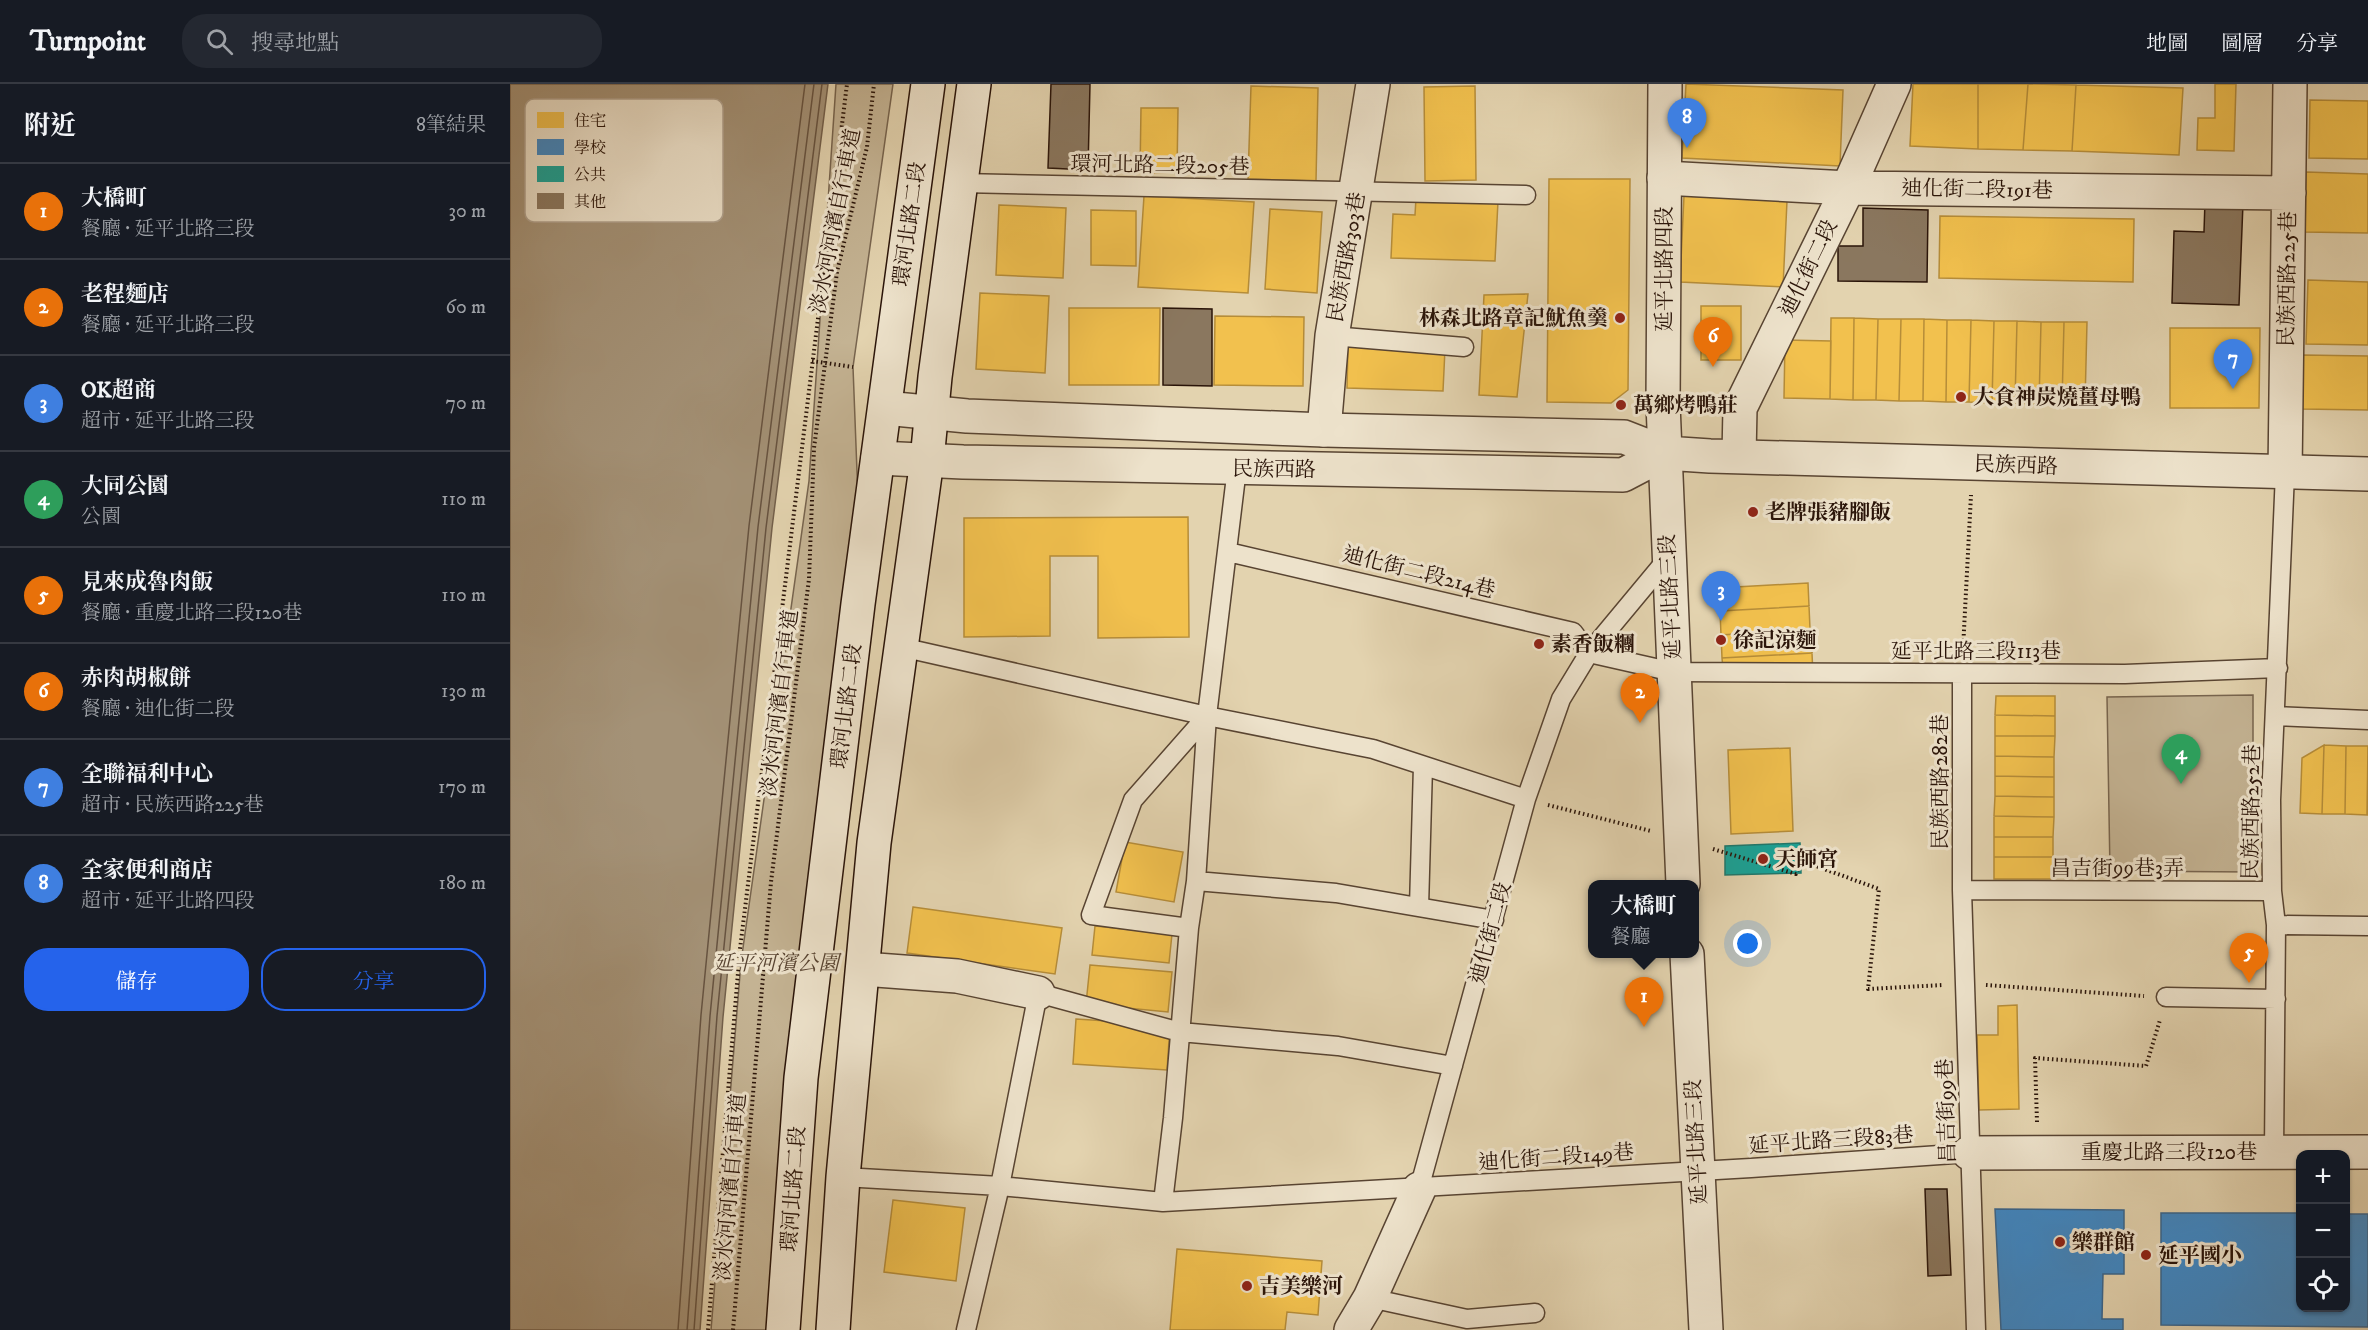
<!DOCTYPE html>
<html lang="zh-TW">
<head>
<meta charset="utf-8">
<style>
  :root { --surface:#171b24; --page:#242831; --text:#f1f3f6; --muted:#9ea1a6; --line:#363941; --accent:#2563eb }
  body { margin:0; font-family:"IM FELL DW Pica","Noto Serif TC",serif; background:var(--page); color:var(--text) }
  .controls { position:absolute; right:18px; bottom:18px; display:grid; overflow:hidden; border-radius:12px; box-shadow:0 2px 4px #0004 }
  .controls button { width:54px; height:54px; display:grid; place-items:center; padding:0; border:0; border-bottom:2px solid var(--line); background:var(--surface); color:var(--text); font:30px sans-serif }
  .you { position:absolute; left:1238px; top:860px; width:21px; height:21px; margin:-15px; border:4px solid #fff; border-radius:50%; background:#1a73e8; box-shadow:0 0 0 9px #1a73e833 }
  .badge { display:grid; place-items:center; width:39px; height:39px; border-radius:50%; background:var(--accent); color:#fff; font-size:20px; font-weight:700 }
  .pin { position:absolute; translate:-50% -50px; filter:drop-shadow(0 2px 3px #0008) }
  .pin::after { content:''; position:absolute; top:32px; width:21px; height:18px; background:inherit; clip-path:polygon(0 0,100% 0,50% 100%) }
  .popup { position:absolute; left:1078px; top:796px; width:111px; height:78px; box-sizing:border-box; display:grid; place-content:center; border-radius:12px; background:var(--surface); filter:drop-shadow(0 2px 4px #0005); font-size:20px; white-space:nowrap; color:var(--muted) }
  .popup b { font-size:22px; color:var(--text) }
  .popup::after { content:''; position:absolute; left:50%; top:100%; margin-left:-12px; border:12px solid transparent; border-top-color:var(--surface) }
  .list { margin:0; padding:0; list-style:none }
  h2 { display:flex; justify-content:space-between; align-items:center; height:78px; margin:0; padding:0 24px; font-size:26px }
  h2 small { font-size:20px; font-weight:400; color:var(--muted) }
  .list li { display:grid; grid-template-columns:39px 1fr auto; gap:18px; align-items:center; box-sizing:border-box; height:96px; padding:0 24px; border-top:2px solid var(--line) }
  .list b { display:block; font-size:22px; white-space:nowrap }
  .list p { margin:0; font-size:20px; white-space:nowrap; color:var(--muted) }
  .list em { font-size:20px; font-style:normal; color:var(--muted) }
  .actions { display:flex; gap:12px; padding:18px 24px }
  .actions a { flex:1; padding:14px 0; border:2px solid var(--accent); border-radius:24px; text-align:center; font-size:21px; color:var(--accent) }
  .actions .main { background:var(--accent); color:#fff }
  .icon { flex:none; width:33px; height:33px; fill:none; stroke:currentColor; stroke-width:2; stroke-linecap:round; stroke-linejoin:round }
  .map { position:relative; flex:none; width:1858px; height:1246px; overflow:hidden }
  header { display:flex; align-items:center; gap:36px; box-sizing:border-box; height:84px; padding:0 30px; background:var(--surface); border-bottom:2px solid var(--line) }
  header strong { font-size:28px }
  nav { display:flex; gap:33px; margin-inline-start:auto; font-size:21px }
  .search { width:420px; height:54px; background:var(--page); display:flex; align-items:center; gap:15px; box-sizing:border-box; padding:0 21px; border-radius:24px; color:var(--muted); font-size:22px }
  main { display:flex }
  aside { flex:1; background:var(--surface) }
  .map>svg:first-child { display:block }
  .green { fill:#c4b393; stroke:#77644e; stroke-width:1.5 }
  .water { fill:#a49277; stroke:#73604b; stroke-width:1.5 }
  .homes { fill:#f2c14e; stroke:#b68d39; stroke-width:1.5 }
  .schools { fill:#3f88c5; stroke:#39658d; stroke-width:1.5 }
  .public { fill:#17a398; stroke:#1d786d; stroke-width:1.5 }
  .lines { fill:none; stroke-linecap:round; stroke-linejoin:round }
  .shore { stroke:#675340; stroke-width:1.5 }
  .building { fill:#8a775f; stroke:#2a1409; stroke-width:1.5 }
  .service-casing { stroke:#584432; stroke-width:21 }
  .minor-casing { stroke:#584432; stroke-width:36 }
  .tertiary-casing { stroke:#584432; stroke-width:36 }
  .secondary-casing { stroke:#2a1409; stroke-width:36 }
  .path { stroke:#2a1409; stroke-width:4; stroke-dasharray:1.5 3; stroke-linecap:butt }
  .service { stroke:#ede2cb; stroke-width:18 }
  .minor { stroke:#ede2cb; stroke-width:33 }
  .tertiary { stroke:#ede2cb; stroke-width:33 }
  .secondary { stroke:#ede2cb; stroke-width:33 }
  .poi-dot { fill:#8f2418; stroke:#ede2cb; stroke-width:2 }
  .labels { text-anchor:middle; stroke-width:6; stroke-linejoin:round; paint-order:stroke }
  .street-label { font-size:21px; fill:#2a1409; stroke:#ede2cb }
  .poi-label { font-size:21px; font-weight:bold; fill:#2a1409; stroke:#ede2cb; text-anchor:start }
  .park-label { font-size:21px; font-style:italic; fill:#584432; stroke:#ede2cb }
  .key { fill:#ede2cb; stroke:#b2a491; stroke-width:1.5 }
  .key-label { font-size:16px; fill:#2a1409 }
</style>
</head>
<body>
<header>
<strong>Turnpoint</strong>
<div class="search"><svg class="icon" aria-label="search" viewBox="0 0 24 24"><circle cx="10" cy="10" r="6"/><path d="M15 15l6 6"/></svg>搜尋地點</div>
<nav><a>地圖</a><a>圖層</a><a>分享</a></nav>
</header>
<main>
<aside>
<h2>附近<small>8筆結果</small></h2>
<ul class="list">
<li><span class="badge" style="background:#e8710a">1</span><div><b>大橋町</b><p>餐廳 · 延平北路三段</p></div><em>30 m</em></li>
<li><span class="badge" style="background:#e8710a">2</span><div><b>老程麵店</b><p>餐廳 · 延平北路三段</p></div><em>60 m</em></li>
<li><span class="badge" style="background:#3f7fe0">3</span><div><b>OK超商</b><p>超市 · 延平北路三段</p></div><em>70 m</em></li>
<li><span class="badge" style="background:#2e9e5b">4</span><div><b>大同公園</b><p>公園</p></div><em>110 m</em></li>
<li><span class="badge" style="background:#e8710a">5</span><div><b>見來成魯肉飯</b><p>餐廳 · 重慶北路三段120巷</p></div><em>110 m</em></li>
<li><span class="badge" style="background:#e8710a">6</span><div><b>赤肉胡椒餅</b><p>餐廳 · 迪化街二段</p></div><em>130 m</em></li>
<li><span class="badge" style="background:#3f7fe0">7</span><div><b>全聯福利中心</b><p>超市 · 民族西路225巷</p></div><em>170 m</em></li>
<li><span class="badge" style="background:#3f7fe0">8</span><div><b>全家便利商店</b><p>超市 · 延平北路四段</p></div><em>180 m</em></li>
</ul>
<div class="actions"><a class="main">儲存</a><a>分享</a></div>
</aside>
<div class="map">
<svg width="1858" height="1246" viewBox="0 0 1858 1246">
  <rect width="100%" height="100%" fill="#e3d3af"/>
  <filter id="stains"><feTurbulence type="fractalNoise" baseFrequency=".00333" numOctaves="4"/><feColorMatrix values="0 0 0 0 .2 0 0 0 0 .09 0 0 0 0 .02 0 0 0 .5 -.17"/></filter>
  <radialGradient id="worn" r=".72"><stop offset=".6" stop-color="#630" stop-opacity="0"/><stop offset="1" stop-color="#630" stop-opacity=".3"/></radialGradient>
  <path class="green" d="M326,0H383L343,283L348,414L264,1246H201L231,878L299,397Z
    M1743,611V788L1600,787L1597,613Z"/>
  <path class="water" d="M0,0H318L262,444L213,933L190,1246H0Z"/>
  <path class="homes" d="M1176,0L1333,6L1330,82L1172,74Z
    M1403,0H1468V65L1400,62Z
    M1468,0H1518L1513,66L1468,65Z
    M1518,0L1566,1L1562,67L1513,66Z
    M1705,0H1726L1724,67L1687,66L1688,34H1705Z
    M1566,1L1673,4L1669,71L1562,67Z
    M741,2L808,4L806,97L738,95Z
    M965,2L966,96L915,97L914,3Z
    M1800,16L1858,17V75L1799,74Z
    M631,24H668L667,89H630Z
    M1796,88L1858,90V149L1795,148Z
    M1039,95H1120L1118,306L1101,319L1037,318Z
    M634,112L744,118L738,209L628,203Z
    M1174,112L1277,117L1273,203L1170,198Z
    M906,114L988,117L985,177L881,174L883,130L905,131Z
    M489,121L556,124L553,194L486,191Z
    M760,125L812,128L807,209L755,205Z
    M581,126L626,127V182L581,181Z
    M1430,132L1624,135L1623,198L1429,194Z
    M1798,196L1858,198V261L1796,260Z
    M470,209L539,212L535,289L466,285Z
    M1018,210L1007,313L969,311L974,211Z
    M1191,222H1231V276H1191Z
    M559,224H650L649,301H559Z
    M705,232L794,233L793,302L704,301Z
    M1321,234H1344L1343,316L1320,315Z
    M1344,234L1368,235L1366,316H1343Z
    M1368,235H1391L1389,317L1366,316Z
    M1391,235H1414L1413,317H1389Z
    M1414,235L1437,236L1436,318L1413,317Z
    M1437,236H1461L1459,318H1436Z
    M1461,236L1484,237L1482,319L1459,318Z
    M1484,237H1507L1505,319H1482Z
    M1507,237L1531,238L1529,320L1505,319Z
    M1531,238H1554L1552,320H1529Z
    M1554,238H1577L1575,320H1552Z
    M1660,244H1750L1749,324H1660Z
    M1275,256L1321,257L1320,315L1274,314Z
    M838,261L935,265L933,307L837,304Z
    M1793,271L1858,272V326L1792,325Z
    M678,433L679,553L588,554V472H540V552L454,553V434Z
    M1298,499L1299,522L1210,527L1208,504Z
    M1299,522L1300,545L1211,551L1210,527Z
    M1300,545L1302,569L1212,574L1211,551Z
    M1302,569L1303,592L1214,597L1212,574Z
    M1486,612H1545V632L1485,631Z
    M1485,631L1545,632V652H1485Z
    M1485,652H1545L1544,673L1485,672Z
    M1814,661L1812,730L1790,729L1792,674Z
    M1814,661L1836,662L1835,730H1812Z
    M1836,662H1858L1857,731L1835,730Z
    M1858,662V731H1857Z
    M1280,664L1283,747L1221,750L1218,666Z
    M1485,672L1544,673V693L1485,692Z
    M1485,692L1544,693V713L1485,712Z
    M1485,712L1544,713V733L1484,732Z
    M1484,732L1544,733L1543,753H1484Z
    M1484,753H1543V773H1484Z
    M615,758L673,768L664,818L606,808Z
    M1484,773H1543V795H1484Z
    M403,823L552,844L545,890L397,869Z
    M585,842L662,850L659,879L582,871Z
    M580,881L662,888L658,928L576,920Z
    M1507,921L1509,1025L1469,1026L1467,951H1488V922Z
    M566,935L660,941L657,986L563,980Z
    M383,1116L455,1124L446,1197L374,1188Z
    M667,1165L812,1177L808,1231L777,1228L775,1246H660Z"/>
  <path class="schools" d="M1485,1125L1614,1126V1190H1593L1592,1235H1613V1246H1491Z
    M1651,1129H1790V1224H1836V1130H1858V1243L1651,1241Z"/>
  <path class="public" d="M1290,759L1291,789L1215,791V762Z"/>
  <g class="lines">
    <path class="shore" d="M168,1246L191,931L239,442L295,0
      M177,1246L200,932L248,443L304,0
      M184,1246L207,932L256,444L312,0"/>
  </g>
  <path class="building" d="M541,0H580L578,86L538,84Z
    M1695,117L1733,119L1729,221L1662,219L1664,147L1694,148Z
    M1353,124L1418,126L1417,198L1328,197V162H1353Z
    M653,224L702,225V302L653,301Z
    M1415,1105H1437L1441,1191L1418,1192Z"/>
  <g class="lines">
    <defs>
      <path id="service" d="M451,99L1016,111
        M822,252L954,263
        M718,468L1063,548L1079,569L1163,588L1615,590L1768,584
        M391,563L697,632L863,665L1016,715
        M1452,590V806L1466,1246
        M1765,632L1858,636
        M686,797L826,809L984,836
        M1452,806L1762,807
        M909,823L913,682
        M1766,841L1858,842
        M679,844L581,831L623,716L697,632
        M1656,913L1766,915
        M1764,1068L1766,841L1762,807L1761,716L1775,389
        M333,1093L490,1102L653,1118L1241,1084L1459,1069
        M909,1105L1016,715L1051,615L1079,569L1158,474
        M653,1118L663,1034L679,844L686,797L697,632L727,384
        M860,1214L957,1235L1025,1229
        M456,1246L490,1102L528,909L670,948L828,962L943,982"/>
      <path id="minor" d="M1154,94L1338,104L1779,109
        M814,346L822,252L863,0
        M1229,372L1230,324L1338,104L1384,0
        M1775,389L1780,0
        M353,885L447,892L528,909
        M1459,1069L1858,1068
        M841,1246L860,1214L909,1105"/>
      <path id="tertiary" d="M1155,0L1153,320L1173,800
        M375,324L457,332L814,346L1114,353L1155,369L1200,372L1858,390
        M368,374L453,378L1113,391L1155,369
        M1177,870L1196,1246"/>
      <path id="secondary" d="M273,1246L291,994L348,520L418,0
        M323,1246L333,1093L364,759L417,376L425,293L464,0"/>
    </defs>
    <use href="#service" class="service-casing"/>
    <use href="#minor" class="minor-casing"/>
    <use href="#tertiary" class="tertiary-casing"/>
    <use href="#secondary" class="secondary-casing"/>
    <path class="path" d="M302,277L343,283
      M1453,565L1461,411
      M1038,721L1141,747
      M1203,765L1286,790L1292,777L1369,805L1358,905L1433,901
      M1476,901L1634,912
      M1527,1038L1525,974L1636,982L1650,936
      M198,1246L230,865L337,0
      M223,1246L261,798L299,495L304,364L327,188L357,63L364,0"/>
    <use href="#service" class="service"/>
    <use href="#minor" class="minor"/>
    <use href="#tertiary" class="tertiary"/>
    <use href="#secondary" class="secondary"/>
  </g>
  <g class="poi-dot">
    <circle cx="1110" cy="234" r="6"/>
    <circle cx="1451" cy="313" r="6"/>
    <circle cx="1111" cy="321" r="6"/>
    <circle cx="1243" cy="428" r="6"/>
    <circle cx="1211" cy="556" r="6"/>
    <circle cx="1029" cy="560" r="6"/>
    <circle cx="1253" cy="775" r="6"/>
    <circle cx="1550" cy="1158" r="6"/>
    <circle cx="1636" cy="1171" r="6"/>
    <circle cx="737" cy="1202" r="6"/>
  </g>
  <g class="labels">
    <g class="street-label">
      <text transform="translate(650 81) rotate(1)" y="7">環河北路二段205巷</text>
      <text transform="translate(1467 105) rotate(1)" y="7">迪化街二段191巷</text>
      <text transform="translate(325 137) rotate(-79)" y="7">淡水河河濱自行車道</text>
      <text transform="translate(399 140) rotate(-82)" y="7">環河北路二段</text>
      <text transform="translate(836 173) rotate(-80)" y="7">民族西路303巷</text>
      <text transform="translate(1298 184) rotate(-64)" y="7">迪化街二段</text>
      <text transform="translate(1154 185) rotate(-90)" y="7">延平北路四段</text>
      <text transform="translate(1777 195) rotate(-89)" y="7">民族西路225巷</text>
      <text transform="translate(1506 381) rotate(2)" y="7">民族西路</text>
      <text transform="translate(764 385) rotate(1)" y="7">民族西路</text>
      <text transform="translate(909 488) rotate(14)" y="7">迪化街二段214巷</text>
      <text transform="translate(1160 513) rotate(-93)" y="7">延平北路三段</text>
      <text x="1466" y="574">延平北路三段113巷</text>
      <text transform="translate(269 619) rotate(-83)" y="7">淡水河河濱自行車道</text>
      <text transform="translate(336 622) rotate(-83)" y="7">環河北路二段</text>
      <text transform="translate(1430 698) rotate(-90)" y="7">民族西路282巷</text>
      <text transform="translate(1741 728) rotate(-89)" y="7">民族西路252巷</text>
      <text x="1607" y="791">昌吉街99巷3弄</text>
      <text transform="translate(980 849) rotate(-75)" y="7">迪化街二段</text>
      <text transform="translate(1436 1027) rotate(-92)" y="7">昌吉街99巷</text>
      <text transform="translate(1321 1056) rotate(-4)" y="7">延平北路三段83巷</text>
      <text transform="translate(1186 1058) rotate(-93)" y="7">延平北路三段</text>
      <text x="1659" y="1075">重慶北路三段120巷</text>
      <text transform="translate(1046 1073) rotate(-4)" y="7">迪化街二段149巷</text>
      <text transform="translate(220 1103) rotate(-85)" y="7">淡水河河濱自行車道</text>
      <text transform="translate(283 1105) rotate(-86)" y="7">環河北路二段</text>
    </g>
    <g class="poi-label">
      <text x="1098" y="241" text-anchor="end">林森北路章記魷魚羹</text>
      <text x="1463" y="320">大食神炭燒薑母鴨</text>
      <text x="1123" y="328">萬鄉烤鴨莊</text>
      <text x="1255" y="435">老牌張豬腳飯</text>
      <text x="1223" y="563">徐記涼麵</text>
      <text x="1041" y="567">素香飯糰</text>
      <text x="1265" y="782">天師宮</text>
      <text x="1562" y="1165">樂群館</text>
      <text x="1648" y="1178">延平國小</text>
      <text x="749" y="1209">吉美樂河</text>
    </g>
    <g class="park-label">
      <text x="266" y="886">延平河濱公園</text>
    </g>
  </g>
  <rect x="15" y="15" width="198" height="123" rx="9" class="key"/>
  <rect x="27" y="28" width="27" height="16" fill="#f2c14e"/>
  <rect x="27" y="55" width="27" height="16" fill="#3f88c5"/>
  <rect x="27" y="82" width="27" height="16" fill="#17a398"/>
  <rect x="27" y="109" width="27" height="16" fill="#8a775f"/>
  <g class="key-label">
    <text x="64" y="42">住宅</text>
    <text x="64" y="69">學校</text>
    <text x="64" y="96">公共</text>
    <text x="64" y="123">其他</text>
  </g>
  <rect width="100%" height="100%" filter="url(#stains)"/>
  <rect width="100%" height="100%" fill="url(#worn)"/>
</svg>
<div class="controls">
<button>+</button>
<button>−</button>
<button><svg class="icon" aria-label="locate" viewBox="0 0 24 24"><circle cx="12" cy="12" r="6"/><path d="M12 2v4M12 18v4M2 12h4M18 12h4"/></svg></button>
</div>
<div class="you"></div>
<div class="pin badge" style="left:1134px;top:943px;background:#e8710a">1</div>
<div class="popup"><b>大橋町</b>餐廳</div>
<div class="pin badge" style="left:1130px;top:639px;background:#e8710a">2</div>
<div class="pin badge" style="left:1211px;top:537px;background:#3f7fe0">3</div>
<div class="pin badge" style="left:1671px;top:700px;background:#2e9e5b">4</div>
<div class="pin badge" style="left:1739px;top:899px;background:#e8710a">5</div>
<div class="pin badge" style="left:1203px;top:283px;background:#e8710a">6</div>
<div class="pin badge" style="left:1723px;top:305px;background:#3f7fe0">7</div>
<div class="pin badge" style="left:1177px;top:64px;background:#3f7fe0">8</div>
</div>
</main>
</body>
</html>
